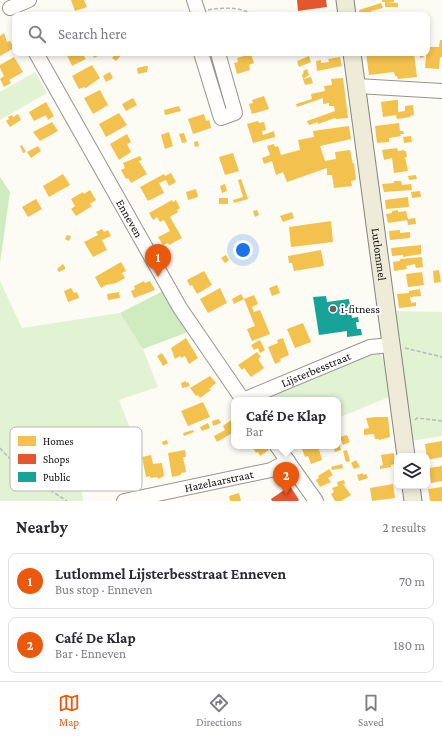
<!DOCTYPE html>
<html lang="en">
<head>
<meta charset="utf-8">
<style>
  :root { --surface:#fff; --page:#f2f2f3; --text:#2b2b33; --muted:#7c7c81; --line:#e1e1e2; --accent:#ea580c }
  body { margin:0; font-family:"Crimson Pro",serif; background:var(--page); color:var(--text) }
  .controls { position:absolute; right:12px; bottom:12px; display:grid; overflow:hidden; border-radius:8px; box-shadow:0 2px 6px #0003 }
  .controls button { width:36px; height:36px; display:grid; place-items:center; padding:0; border:0; border-bottom:1px solid var(--line); background:var(--surface); color:var(--text); font:20px sans-serif }
  .you { position:absolute; left:243px; top:250px; width:14px; height:14px; margin:-10px; border:3px solid #fff; border-radius:50%; background:#1a73e8; box-shadow:0 0 0 6px #1a73e833 }
  .badge { display:grid; place-items:center; width:26px; height:26px; border-radius:50%; background:var(--accent); color:#fff; font-size:13px; font-weight:700 }
  .pin { position:absolute; translate:-50% -33px; filter:drop-shadow(0 1px 2px #0008) }
  .pin::after { content:''; position:absolute; top:21px; width:14px; height:12px; background:inherit; clip-path:polygon(0 0,100% 0,50% 100%) }
  .popup { position:absolute; left:231px; top:397px; width:110px; height:52px; box-sizing:border-box; display:grid; place-content:center; border-radius:8px; background:var(--surface); filter:drop-shadow(0 1px 3px #0005); font-size:13px; white-space:nowrap; color:var(--muted) }
  .popup b { font-size:15px; color:var(--text) }
  .popup::after { content:''; position:absolute; left:50%; top:100%; margin-left:-8px; border:8px solid transparent; border-top-color:var(--surface) }
  .list { margin:0; padding:0; list-style:none }
  h2 { display:flex; justify-content:space-between; align-items:center; height:52px; margin:0; padding:0 16px; font-size:17px }
  h2 small { font-size:13px; font-weight:400; color:var(--muted) }
  .list li { display:grid; grid-template-columns:26px 1fr auto; gap:12px; align-items:center; box-sizing:border-box; height:56px; margin:0 8px 8px; padding:0 8px; border:1px solid var(--line); border-radius:8px }
  .list b { display:block; font-size:15px; white-space:nowrap }
  .list p { margin:0; font-size:13px; white-space:nowrap; color:var(--muted) }
  .list em { font-size:13px; font-style:normal; color:var(--muted) }
  .icon { flex:none; width:22px; height:22px; fill:none; stroke:currentColor; stroke-width:2; stroke-linecap:round; stroke-linejoin:round }
  .map { position:relative; flex:none; width:442px; height:501px; overflow:hidden }
  .search { position:absolute; background:var(--surface); box-shadow:0 2px 6px #0003; left:12px; right:12px; top:12px; height:44px; display:flex; align-items:center; gap:10px; box-sizing:border-box; padding:0 14px; border-radius:8px; color:var(--muted); font-size:15px }
  .sheet { height:180px; background:var(--surface) }
  nav { display:flex; justify-content:space-around; align-items:center; box-sizing:border-box; height:56px; border-top:1px solid var(--line); background:var(--surface); font-size:11px; color:var(--muted) }
  nav a { display:grid; justify-items:center; gap:2px }
  nav .on { color:var(--accent) }
  .map>svg:first-child { display:block }
  .green { fill:#e1f3d3 }
  .forest { fill:#cfebc0 }
  .homes { fill:#f2c14e }
  .shops { fill:#e4572e }
  .public { fill:#17a398 }
  .lines { fill:none; stroke-linecap:round; stroke-linejoin:round }
  .minor-casing { stroke:#969592; stroke-width:16 }
  .major-casing { stroke:#83837f; stroke-width:19 }
  .path { stroke:#b9b9b8; stroke-width:1.5; stroke-dasharray:4 2; stroke-linecap:butt }
  .minor { stroke:#fffefd; stroke-width:14 }
  .major { stroke:#eeecd9; stroke-width:17 }
  .poi-dot { fill:#62625f; stroke:#fff; stroke-width:1.5 }
  .labels { text-anchor:middle; stroke-width:4; stroke-linejoin:round; paint-order:stroke }
  .street-label { font-size:12px; fill:#0f0f0f; stroke:#fff }
  .poi-label { font-size:12px; fill:#0f0f0f; stroke:#fff; text-anchor:start }
  .key { fill:#fff; stroke:#b7b7b7; stroke-width:1 }
  .key-label { font-size:11px; fill:#0f0f0f }
</style>
</head>
<body>
<div class="map">
<svg width="442" height="501" viewBox="0 0 442 501">
  <rect width="100%" height="100%" fill="#fcfbf4"/>
  <path class="green" d="M35,72L47,93L0,120V92Z
    M0,281L22,328L120,313L143,349L158,387L119,400L138,449L78,465L83,501H0Z
    M396,311L442,312V436L410,441Z
    M378,352L386,361L389,397L338,418V400H259L260,398Z"/>
  <path class="forest" d="M0,177L10,192L0,263Z
    M163,291L188,332L143,349L120,313Z"/>
  <path class="homes" d="M71,0H84L87,7L75,11Z
    M382,0H394V2H382Z
    M385,2L398,3V7H385Z
    M381,3L383,8L371,11L373,15H360L359,10Z
    M4,33L7,42L10,41L14,48L0,56V36Z
    M440,40H442V57H440L439,69L425,68L427,47H439Z
    M66,53H82L86,59L72,66Z
    M92,53H104L94,58Z
    M116,53H123L116,61L112,58Z
    M366,53H414L417,77L398,79L397,76H395L394,72L369,75Z
    M420,53H423L424,57L420,58Z
    M251,54L254,63L249,65L250,70L237,74L234,63L238,62L237,58Z
    M309,56L311,62L299,67L297,61Z
    M14,57L23,72L9,80L11,83L4,87L0,79L4,76L0,68V65Z
    M340,57L342,66L317,71L316,61L321,60V63L329,62L328,59Z
    M92,65L100,78L86,88L84,87L79,89L72,76Z
    M146,66H148L147,72L138,74L137,68Z
    M307,69L309,75L303,79L302,75L304,72L303,71Z
    M110,72L113,78L106,82L103,76Z
    M311,77L313,83L305,85L303,79Z
    M343,78L348,118L336,119L335,118L318,124V122L309,125L307,121L335,111L334,106H329V103L323,104V98L297,107L296,104L312,99L311,94L325,91L324,86L332,85L331,79Z
    M100,90L108,105L93,114L84,98Z
    M264,96L269,109L252,114L249,104L253,103L252,100Z
    M133,98L137,105L126,111L122,104Z
    M395,100H398V112L405,111V106L413,105L414,115L410,116V117L397,119L396,115L383,117L381,102Z
    M46,102L54,116L48,120L46,115L34,121L29,112Z
    M179,106L181,111L165,115L164,110Z
    M119,113L127,125L106,137L99,124Z
    M18,114L21,120L10,127L6,121L9,119L8,117L12,115L13,117Z
    M204,114L206,121L209,120L211,128L193,134L188,119Z
    M258,121L259,123L264,122L266,130L262,131L263,135L274,131L275,137L253,143L247,124Z
    M52,122L58,131L40,141L33,132Z
    M399,123L400,131H403L404,134H400L401,136L389,138V142L377,143L375,126Z
    M349,126L351,139L320,146L325,161L336,159L335,152L350,150L353,164L354,163L356,180L351,181L352,186L334,188L332,175H327V168L287,182L283,172L276,175L272,161L264,164L262,158L270,155L267,146L274,144L275,147L278,146L281,155L300,150L298,140L314,137L313,131Z
    M169,132L173,146L165,149L161,135Z
    M184,133L187,142L182,143L179,134Z
    M127,134L131,142L127,144L131,152L119,160L110,144Z
    M411,136L412,142L404,143L403,137Z
    M198,141L199,146L195,147L194,142Z
    M22,145L26,152L23,153L20,146Z
    M38,146L41,151L31,158L27,152Z
    M397,148L398,151L404,150V151H406L407,157H405L408,171L394,173L392,158L384,160L382,150Z
    M233,153L239,171L225,175L219,157Z
    M140,156L142,160L139,161L147,174L131,183L128,178L126,179L121,170L125,168L123,163Z
    M171,173L176,182L169,186L166,180L159,183L164,193L148,201L140,187L164,174L165,176Z
    M63,174L70,185L49,197L43,186Z
    M416,175L417,179L409,180L408,176Z
    M241,179L248,199L234,203L233,200L243,197L238,180Z
    M394,181H401L402,185L411,184L412,190L384,192L382,184L394,183Z
    M225,184L227,191L222,193L220,186Z
    M196,189L198,197L188,200L186,192Z
    M90,190L96,200L90,204L92,206L76,216L71,209L75,206L71,199L83,192L84,194Z
    M420,191L421,197L412,198L411,192Z
    M408,197L409,207L386,209L385,200Z
    M219,198H228V204H219Z
    M36,199L42,209L28,217L22,207Z
    M172,200L173,202L176,200L180,208L177,210L178,212L170,217L182,238L169,245L168,243L163,245L158,237L170,231L164,220L160,222L157,217L153,220L149,213Z
    M257,210L259,215L255,217L253,211Z
    M398,210V212L406,211L408,219L415,218L416,224L408,225L407,220L388,223L386,214L392,213V211Z
    M292,212L294,218L283,222L280,216Z
    M331,221L333,242L291,247L289,227Z
    M102,229L104,232L108,230L111,236L102,240L107,250L93,257L84,242L98,235L96,232Z
    M400,230V233L410,232V238L390,240L389,231Z
    M67,235L71,236L69,241L65,239Z
    M421,245V254L403,257V255L392,256L391,248Z
    M321,250L324,266L294,271L292,263H289L288,256Z
    M226,255L229,260L225,263L221,258Z
    M422,257L423,267L416,268L415,264L406,266L407,269L394,271L393,262L400,261V259Z
    M121,262L126,271L122,273L125,278L116,283L106,285L101,288L95,277Z
    M63,264L65,267V269L59,272L57,269Z
    M439,270L441,282L434,283L433,271Z
    M204,271L212,285L197,294L192,285L190,286L187,280Z
    M422,272L424,285L408,287L406,274Z
    M144,281L145,283L150,281L155,290L134,298L131,291L135,289L134,286Z
    M277,285L280,293L272,296L269,288Z
    M71,288L74,293L77,292L79,298L68,302L64,291Z
    M220,288L227,303L208,313L200,299Z
    M420,289L421,296L410,297L411,303L416,302V306L399,308L397,294L409,293V291Z
    M119,292L120,298L108,300L107,294Z
    M241,294L244,299L234,304L232,299Z
    M254,295L258,304L252,307L254,312L260,310L270,334L252,341L247,329L255,326L244,299Z
    M303,323L311,342L295,348L287,329Z
    M186,338L198,358L189,364L185,356L181,358L180,356L175,359L171,348Z
    M283,338L289,355L280,359L281,361L275,364L268,347L278,343L277,340Z
    M260,340L265,350L260,353L258,348L254,350L251,345Z
    M257,352L261,357L258,359L264,368L251,377L244,368L242,370L238,365Z
    M162,353L168,363L163,366L157,356Z
    M210,376L216,383L209,389L211,390L200,398L198,395L196,396L190,388Z
    M186,381V383L188,382L190,386L182,388L181,383Z
    M203,402L210,417L188,426L181,411Z
    M376,417H388L390,437L379,440V439H375L374,434L364,435V429L369,428L366,418Z
    M234,418V432L217,442L214,436L225,430L223,426Z
    M219,419L221,423L213,426L212,421Z
    M208,423L210,428L202,431L200,427Z
    M193,430L194,432L184,436L183,433Z
    M347,435L350,442L343,445L340,437Z
    M167,440L168,444L163,445L162,442Z
    M442,441V457L427,460L425,444Z
    M339,443L341,450L335,452L333,446H338Z
    M252,446H266L269,450L260,456L258,452L256,453Z
    M301,446H318L322,460L311,464L308,456L305,457Z
    M185,450L186,457H183L186,472L181,473V475L172,477L168,453Z
    M347,450L350,461L346,462L343,451Z
    M394,453L395,464L391,465V467L380,469V466L383,465L381,455Z
    M151,455L153,464L162,463L164,476L158,479L157,477L151,478L150,476L146,477L142,457Z
    M121,456L122,462L108,464L107,458Z
    M356,460L360,467L354,469L351,463Z
    M342,464L343,468L332,470L331,467Z
    M125,466V469L137,467L140,481L121,484L118,467Z
    M442,466V481L431,483L429,468Z
    M109,469L112,486L94,489L91,472Z
    M329,469L333,475L328,478L331,482L320,487L316,480L319,478L318,476Z
    M363,473V475L366,474L368,478L359,481L357,475Z
    M344,480L345,484H343L351,495L341,501H335L331,494L334,492L332,488L338,486L337,482Z
    M393,484L395,498L372,501L370,488Z
    M442,487V501H430L428,489Z
    M239,493L241,501H230L229,496Z"/>
  <path class="shops" d="M297,0H326L327,7L298,11Z
    M290,486L299,500L298,501H272L271,499Z"/>
  <path class="public" d="M326,296L327,302L349,299L352,318L358,317L359,322H356L357,329H361L362,335L347,337V331L319,335L313,297Z"/>
  <g class="lines">
    <defs>
      <g id="minor">
        <path d="M194,0L199,15"/>
        <path d="M10,8L29,0"/>
        <path id="s1" d="M36,53L180,308L243,400"/>
        <path d="M201,53L221,118L235,113L218,53"/>
        <path d="M357,86L442,91"/>
        <path id="s2" d="M243,400L370,347L391,345"/>
        <path d="M277,446L316,501"/>
        <path id="s3" d="M124,501L271,470L288,461"/>
      </g>
      <g id="major">
        <path d="M345,0L347,15"/>
        <path id="s4" d="M352,53L406,456"/>
        <path d="M411,486L413,501"/>
      </g>
    </defs>
    <use href="#minor" class="minor-casing"/>
    <use href="#major" class="major-casing"/>
    <path class="path" d="M208,10C225,7 240,7 255,15
      M405,348L442,357
      M415,420L417,418L442,421
      M0,448L22,472L67,501"/>
    <use href="#minor" class="minor"/>
    <use href="#major" class="major"/>
  </g>
  <circle class="poi-dot" cx="333" cy="309" r="4"/>
  <g class="labels">
    <g class="street-label">
      <text dy="4" stroke="none"><textPath href="#s1" startOffset="190">Enneven</textPath></text>
      <text dy="4" stroke="none"><textPath href="#s4" startOffset="203">Lutlommel</textPath></text>
      <text dy="4" stroke="none"><textPath href="#s2" startOffset="79">Lijsterbesstraat</textPath></text>
      <text dy="4" stroke="none"><textPath href="#s3" startOffset="97">Hazelaarstraat</textPath></text>
    </g>
    <g class="poi-label">
      <text x="341" y="313">i-fitness</text>
    </g>
  </g>
  <rect x="10" y="427" width="132" height="64" rx="6" class="key"/>
  <rect x="18" y="436" width="18" height="10" fill="#f2c14e"/>
  <rect x="18" y="454" width="18" height="10" fill="#e4572e"/>
  <rect x="18" y="472" width="18" height="10" fill="#17a398"/>
  <g class="key-label">
    <text x="43" y="445">Homes</text>
    <text x="43" y="463">Shops</text>
    <text x="43" y="481">Public</text>
  </g>
</svg>
<div class="controls">
<button><svg class="icon" aria-label="layers" viewBox="0 0 24 24"><path d="M12 4l9 5-9 5-9-5zM3 14l9 5 9-5"/></svg></button>
</div>
<div class="you"></div>
<div class="pin badge" style="left:158px;top:277px">1</div>
<div class="pin badge" style="left:286px;top:495px">2</div>
<div class="popup"><b>Café De Klap</b>Bar</div>
<div class="search"><svg class="icon" aria-label="search" viewBox="0 0 24 24"><circle cx="10" cy="10" r="6"/><path d="M15 15l6 6"/></svg>Search here</div>
</div>
<section class="sheet">
<h2>Nearby<small>2 results</small></h2>
<ul class="list">
<li><span class="badge">1</span><div><b>Lutlommel Lijsterbesstraat Enneven</b><p>Bus stop · Enneven</p></div><em>70 m</em></li>
<li><span class="badge">2</span><div><b>Café De Klap</b><p>Bar · Enneven</p></div><em>180 m</em></li>
</ul>
</section>
<nav>
<a class="on"><svg class="icon" aria-label="map" viewBox="0 0 24 24"><path d="M3 6l6-2 6 2 6-2v14l-6 2-6-2-6 2zM9 4v14M15 6v14"/></svg>Map</a>
<a><svg class="icon" aria-label="directions" viewBox="0 0 24 24"><path d="M12 3l9 9-9 9-9-9zM9 14v-3h6M13 9l2 2-2 2"/></svg>Directions</a>
<a><svg class="icon" aria-label="saved" viewBox="0 0 24 24"><path d="M7 4h10v16l-5-4-5 4z"/></svg>Saved</a>
</nav>
</body>
</html>
